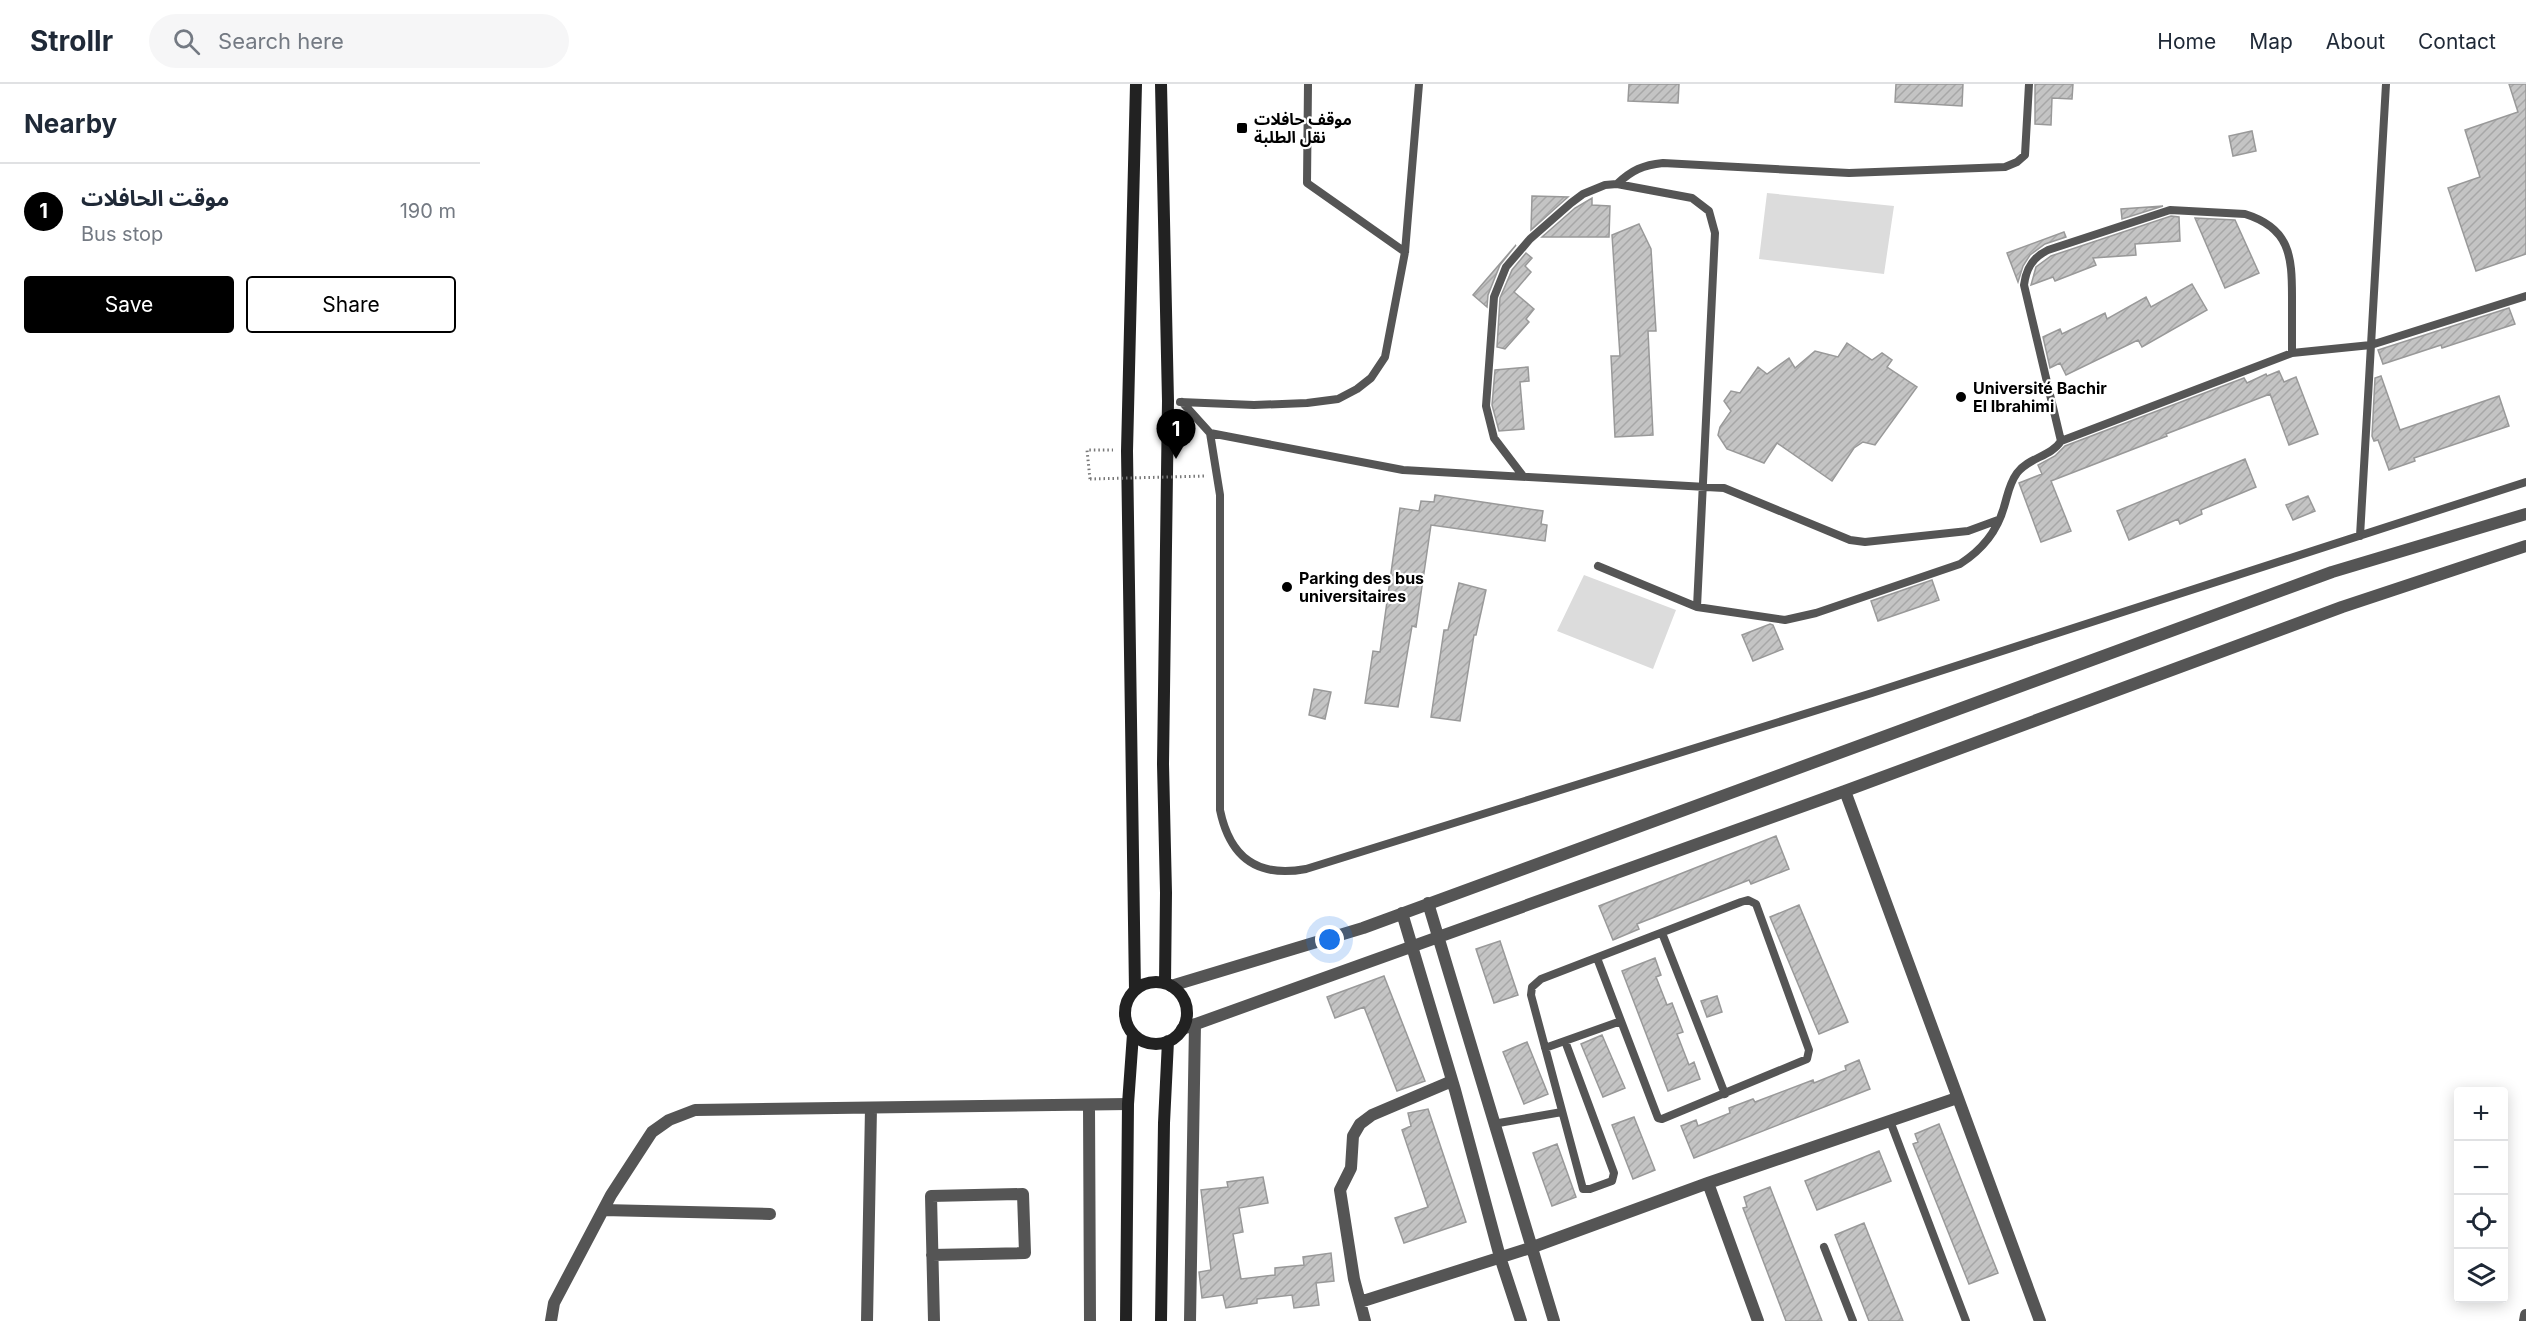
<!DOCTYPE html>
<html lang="en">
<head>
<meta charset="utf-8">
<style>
  :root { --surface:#fff; --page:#f6f6f7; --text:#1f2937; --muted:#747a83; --line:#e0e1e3; --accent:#000 }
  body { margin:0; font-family:Inter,"Noto Sans Arabic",sans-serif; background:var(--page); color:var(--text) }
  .controls { position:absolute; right:18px; bottom:18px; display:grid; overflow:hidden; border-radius:6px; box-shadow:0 3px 15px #0003 }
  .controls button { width:54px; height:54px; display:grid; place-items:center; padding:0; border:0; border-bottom:2px solid var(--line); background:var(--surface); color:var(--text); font:30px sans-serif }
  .you { position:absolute; left:850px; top:856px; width:21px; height:21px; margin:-15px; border:4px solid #fff; border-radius:50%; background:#1a73e8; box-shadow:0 0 0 9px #1a73e833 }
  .badge { display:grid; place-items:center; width:39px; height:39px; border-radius:50%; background:var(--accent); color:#fff; font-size:20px; font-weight:700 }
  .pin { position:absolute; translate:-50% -50px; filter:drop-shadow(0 2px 3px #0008) }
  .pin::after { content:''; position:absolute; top:32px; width:21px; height:18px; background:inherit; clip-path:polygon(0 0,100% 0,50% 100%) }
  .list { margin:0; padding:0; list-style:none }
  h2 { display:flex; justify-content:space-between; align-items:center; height:78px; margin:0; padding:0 24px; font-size:26px }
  h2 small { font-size:20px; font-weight:400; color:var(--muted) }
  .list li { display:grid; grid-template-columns:39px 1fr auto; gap:18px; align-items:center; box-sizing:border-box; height:96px; padding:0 24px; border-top:2px solid var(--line) }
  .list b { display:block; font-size:22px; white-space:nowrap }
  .list p { margin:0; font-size:20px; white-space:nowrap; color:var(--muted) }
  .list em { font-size:20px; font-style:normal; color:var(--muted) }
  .actions { display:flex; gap:12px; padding:18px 24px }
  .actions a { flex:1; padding:14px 0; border:2px solid var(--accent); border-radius:6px; text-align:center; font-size:21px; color:var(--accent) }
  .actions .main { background:var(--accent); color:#fff }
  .icon { flex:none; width:33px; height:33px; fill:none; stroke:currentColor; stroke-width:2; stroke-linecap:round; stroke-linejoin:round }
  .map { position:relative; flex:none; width:2046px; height:1237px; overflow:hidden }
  header { display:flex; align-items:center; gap:36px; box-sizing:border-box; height:84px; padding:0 30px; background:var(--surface); border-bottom:2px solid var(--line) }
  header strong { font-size:28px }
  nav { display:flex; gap:33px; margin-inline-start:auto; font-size:21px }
  .search { width:420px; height:54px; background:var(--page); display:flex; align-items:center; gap:15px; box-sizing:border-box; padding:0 21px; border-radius:33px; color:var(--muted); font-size:22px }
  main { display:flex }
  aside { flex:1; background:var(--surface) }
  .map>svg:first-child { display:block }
  .pitch { fill:#dcdcdc }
  .building { fill:url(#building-hatch); stroke:#999; stroke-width:1.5 }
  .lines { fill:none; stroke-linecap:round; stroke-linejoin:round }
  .path { stroke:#777; stroke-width:3; stroke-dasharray:1.5 3; stroke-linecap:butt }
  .service { stroke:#555; stroke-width:8 }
  .minor { stroke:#555; stroke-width:12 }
  .secondary { stroke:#222; stroke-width:12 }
  .path-bridge { stroke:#777; stroke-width:3; stroke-dasharray:1.5 3; stroke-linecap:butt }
  .poi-dot { fill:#000; stroke:#fff; stroke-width:2 }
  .labels { text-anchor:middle; stroke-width:4.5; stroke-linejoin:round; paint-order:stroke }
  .poi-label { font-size:16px; font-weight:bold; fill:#000; stroke:#fff; text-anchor:start }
</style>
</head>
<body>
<header>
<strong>Strollr</strong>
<div class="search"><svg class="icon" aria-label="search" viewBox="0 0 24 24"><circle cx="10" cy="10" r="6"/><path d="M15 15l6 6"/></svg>Search here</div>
<nav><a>Home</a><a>Map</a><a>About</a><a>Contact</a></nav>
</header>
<main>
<aside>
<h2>Nearby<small></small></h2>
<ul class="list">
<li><span class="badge">1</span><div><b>موقت الحافلات</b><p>Bus stop</p></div><em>190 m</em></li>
</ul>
<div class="actions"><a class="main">Save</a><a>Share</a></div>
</aside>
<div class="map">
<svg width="2046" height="1237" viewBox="0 0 2046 1237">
  <defs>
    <pattern id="building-hatch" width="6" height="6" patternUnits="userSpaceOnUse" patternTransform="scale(1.5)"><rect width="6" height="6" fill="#c4c4c4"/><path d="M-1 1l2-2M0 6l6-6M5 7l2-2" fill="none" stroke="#a7a7a7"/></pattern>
  </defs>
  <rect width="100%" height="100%" fill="#fff"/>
  <path class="pitch" d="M1287,109L1414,122L1404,190L1279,175Z
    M1104,491L1196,526L1173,585L1077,547Z"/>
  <path class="building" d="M1149,0H1199L1198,19L1148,17Z
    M1416,0H1483L1482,22L1415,18Z
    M1555,0H1593L1592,15L1572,14L1571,41L1555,40Z
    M2029,0H2046V170L1996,187L1968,104L2000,93L1985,46L2038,28Z
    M1772,47L1776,67L1753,72L1749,52Z
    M1052,112L1088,113L1051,146Z
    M1112,114V121L1130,122L1129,153H1062L1095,124Z
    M1683,122L1642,135L1641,125Z
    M1691,132L1699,133L1700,157L1655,160L1656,171L1613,174L1616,181L1575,197L1573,193L1551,201L1556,183L1571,172Z
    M1715,134L1755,136L1779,189L1745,204Z
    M1159,140L1171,165L1176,247H1168L1173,351L1135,353L1131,272H1140L1132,151Z
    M1584,148L1586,153L1565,160L1550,171L1543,182L1538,198L1527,169Z
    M1036,161L1020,181L1008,211L1007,223L993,211Z
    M1046,169L1052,174L1045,182L1051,188L1034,208L1054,225L1046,235L1049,238L1025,265L1017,263L1020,214L1032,186Z
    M1712,200L1727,226L1662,263L1658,256L1586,291L1580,279L1570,284L1563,253L1580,245L1582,250L1625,229L1627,235L1666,213L1671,223Z
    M2029,224L2035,240L1962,264L1961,261L1903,280L1898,266Z
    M1367,259L1392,276L1402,269L1412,276L1407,283L1437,303L1395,361L1383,358L1374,364L1352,397L1297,359L1284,379L1247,365L1238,351L1240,343L1251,327L1244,317L1251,307L1260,309L1278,283L1287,290L1309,274L1315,284L1335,267L1358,273Z
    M1048,283L1049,297L1040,298L1044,345L1019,347L1012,321L1015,286Z
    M1799,287L1804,298L1816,293L1838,350L1809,361L1790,310L1686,350L1687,352L1571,397L1591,447L1561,458L1539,399L1562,390L1558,381L1575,372L1585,362L1764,294L1767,299L1786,290L1787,292Z
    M1901,292L1920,346L2019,312L2029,342L1934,374L1935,377L1909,386L1898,356L1894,357L1892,352L1895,294Z
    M1765,375L1776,403L1721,426L1722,430L1700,440L1698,435L1649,456L1637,427Z
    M955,411L1063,427L1061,440L1067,441L1065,457L951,441L936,543L932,542L918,623L885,619L893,567L900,568L920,424L939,427L941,417L954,418Z
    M1828,412L1835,427L1813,436L1806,421Z
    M1452,496L1459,516L1398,537L1391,517Z
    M979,499L1006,506L996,551H994L980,637L951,633L964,546H968Z
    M1290,540L1293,541L1303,565L1273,577L1262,551Z
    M834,605L851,608L845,635L829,631Z
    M1296,752L1309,785L1271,800L1269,796L1157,840L1159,845L1133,856L1119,822Z
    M1319,821L1368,938L1339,950L1290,833Z
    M1020,857L1038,911L1014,919L996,865Z
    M1175,874L1181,891L1176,893L1187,921L1192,919L1203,948L1197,950L1209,981L1214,978L1220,995L1188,1007L1142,887Z
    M904,892L945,997L917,1007L884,923L855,934L847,913Z
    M1237,912L1242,928L1227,933L1221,917Z
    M1122,951L1145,1004L1123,1013L1101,960Z
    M1047,958L1068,1010L1044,1020L1023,968Z
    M1379,976L1390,1005L1214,1074L1201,1042L1216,1036L1218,1042L1250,1029L1249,1024L1273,1015L1275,1018L1333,996L1334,999L1366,986L1365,982Z
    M948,1025L986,1138L924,1159L915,1134L948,1123L922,1046L931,1042L928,1029Z
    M1154,1033L1175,1086L1153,1095L1132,1041Z
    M1459,1040L1518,1189L1489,1200L1433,1060L1438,1058L1435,1050Z
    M1077,1060L1096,1113L1072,1122L1053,1069Z
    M1399,1067L1411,1097L1337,1126L1325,1097Z
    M783,1093L788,1119L759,1124L763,1148L753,1150L761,1195L795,1191V1184L824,1181L823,1173L851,1169L854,1197L836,1199L839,1221L814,1224L812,1211L777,1215V1219L746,1224L743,1211L722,1214L719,1188L731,1186L721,1106L748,1103L747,1098Z
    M1290,1103L1342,1237H1306L1263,1124L1267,1123L1264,1113Z
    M1384,1139L1423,1237H1389L1355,1151Z"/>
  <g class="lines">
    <path class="path" d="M610,395L607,366H633"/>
    <path class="service" d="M828,0L827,99L925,168
      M1137,100C1152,86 1163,81 1183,79L1369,89L1525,83L1537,78L1545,71L1549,0
      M700,318L774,321L827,319L858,315L877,305L891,294L905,273L925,168L939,0
      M702,318L730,349L923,386L1244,404L1370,456L1385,458L1488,447L1518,436
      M730,349L740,411V726C750,774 778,794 826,785L1392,609L2046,398
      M1581,357L1544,201C1546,184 1553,173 1568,166L1690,126L1765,130C1810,144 1812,172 1812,213C1812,232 1812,250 1812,269
      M1043,392L1014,354L1006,322L1014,213L1026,183L1050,155L1091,119L1103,110L1125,101L1137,100L1212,114L1229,127L1235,149L1217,523
      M1880,452L1906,0
      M1118,482L1217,523L1305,536L1336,529L1480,480C1502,466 1517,448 1524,423C1528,410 1529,400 1537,389C1549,373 1571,373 1581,357L1812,269L1891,261L2046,212
      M1182,849L1245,1010
      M1085,957L1134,1089L1132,1097L1110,1105H1103L1051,911L1052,903L1061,895L1261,818L1268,816L1276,820L1329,966L1327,975L1182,1035L1178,1034L1117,874
      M1065,964L1141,937
      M1410,1037L1486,1237
      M1013,1040L1082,1028
      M1344,1163L1373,1237"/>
    <path class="minor" d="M1365,707L1560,1237
      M948,819L1074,1237
      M922,829L975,1006L1020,1173L1041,1237
      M691,902L883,844L1852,488L2046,430
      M702,945L1365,707L1862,523L2046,462
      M609,1021L610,1237
      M1228,1099L1278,1237
      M123,1126L290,1130
      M452,1171L545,1169L543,1110L451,1112L454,1237
      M880,1218L1053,1163L1228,1099L1477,1014
      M71,1237L74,1219L131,1111L172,1048L189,1036L215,1026L648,1020
      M387,1237L391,1024
      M710,1237L715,940
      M885,1237L874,1195L860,1106L871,1084L873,1052L880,1040L892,1031L972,997
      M2045,1237L2046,1231"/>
    <path class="secondary" d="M681,0L688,317L683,680L686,809L685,899
      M645 929a31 31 0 1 1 62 0a31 31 0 1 1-62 0Z
      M655,906L647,367L656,0
      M646,1237L648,1020L653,950
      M681,1237L684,1039L688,957"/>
    <path class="path-bridge" d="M610,395L727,392"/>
  </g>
  <g class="poi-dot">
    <rect x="756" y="38" width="12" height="12" rx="3"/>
    <circle cx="1481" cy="313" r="6"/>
    <circle cx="807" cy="503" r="6"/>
  </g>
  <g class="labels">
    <g class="poi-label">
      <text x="774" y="41">موقف حافلات<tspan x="774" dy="18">نقل الطلبة</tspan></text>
      <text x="1493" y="310">Université Bachir<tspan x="1493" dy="18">El Ibrahimi</tspan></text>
      <text x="819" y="500">Parking des bus<tspan x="819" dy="18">universitaires</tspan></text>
    </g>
  </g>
</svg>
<div class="controls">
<button>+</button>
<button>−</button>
<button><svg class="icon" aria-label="locate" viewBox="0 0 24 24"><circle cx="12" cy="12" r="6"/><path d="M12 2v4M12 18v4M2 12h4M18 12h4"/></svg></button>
<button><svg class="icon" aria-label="layers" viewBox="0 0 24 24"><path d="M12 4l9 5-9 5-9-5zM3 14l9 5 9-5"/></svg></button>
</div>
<div class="you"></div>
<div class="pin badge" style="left:696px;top:375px">1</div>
</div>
</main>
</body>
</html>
